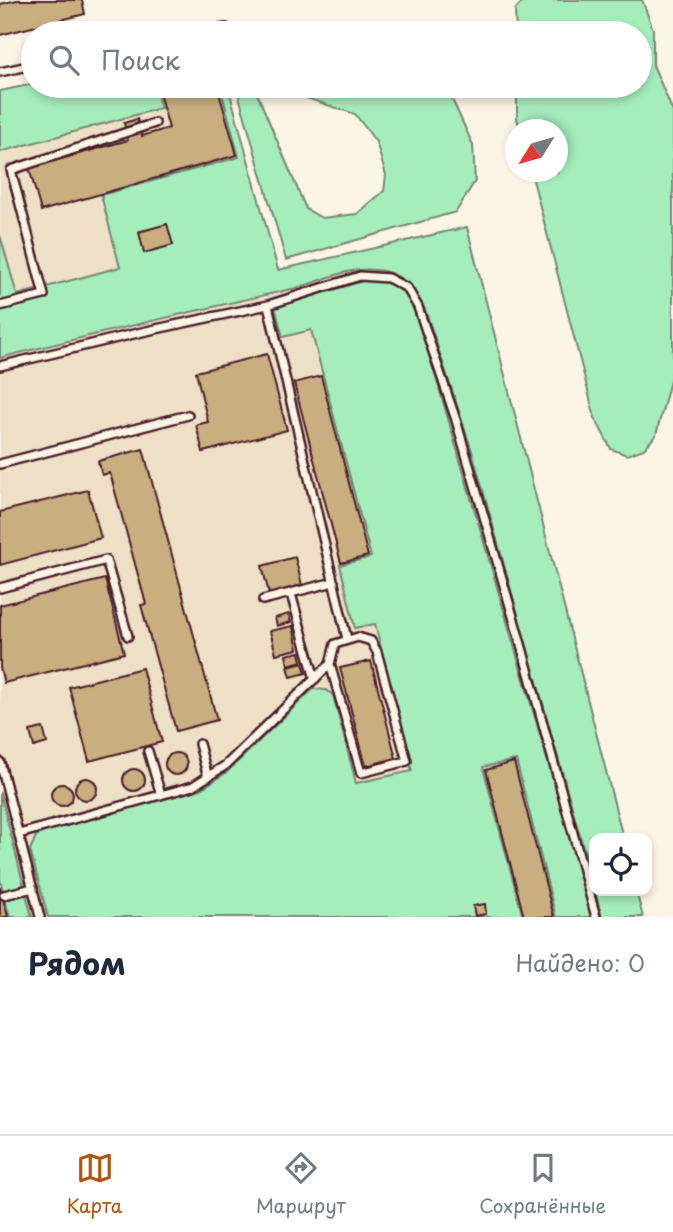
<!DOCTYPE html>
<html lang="ru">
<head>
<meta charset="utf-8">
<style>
  :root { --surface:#fff; --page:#f2f2f3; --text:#1f2937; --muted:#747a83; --line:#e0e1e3; --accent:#b45309 }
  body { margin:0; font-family:"Playpen Sans",sans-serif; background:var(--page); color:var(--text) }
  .controls { position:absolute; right:21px; bottom:21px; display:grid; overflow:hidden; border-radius:14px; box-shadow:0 4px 10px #0003 }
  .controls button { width:63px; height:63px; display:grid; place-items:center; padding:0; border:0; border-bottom:2px solid var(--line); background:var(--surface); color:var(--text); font:35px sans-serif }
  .compass { position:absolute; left:505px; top:119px; width:63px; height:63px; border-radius:50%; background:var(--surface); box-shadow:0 4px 10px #0003; rotate:233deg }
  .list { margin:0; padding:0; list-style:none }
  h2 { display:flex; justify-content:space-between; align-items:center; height:91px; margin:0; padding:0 28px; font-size:30px }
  h2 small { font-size:23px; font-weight:400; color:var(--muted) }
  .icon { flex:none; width:38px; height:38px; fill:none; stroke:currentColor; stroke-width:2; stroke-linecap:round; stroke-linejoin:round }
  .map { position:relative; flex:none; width:673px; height:917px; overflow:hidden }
  .search { position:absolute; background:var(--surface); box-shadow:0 4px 10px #0003; left:21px; right:21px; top:21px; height:77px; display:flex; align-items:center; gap:18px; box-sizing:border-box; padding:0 24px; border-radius:38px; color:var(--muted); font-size:26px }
  .sheet { height:217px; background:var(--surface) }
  nav { display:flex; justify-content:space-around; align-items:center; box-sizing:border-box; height:98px; border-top:2px solid var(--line); background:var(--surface); font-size:19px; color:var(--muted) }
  nav a { display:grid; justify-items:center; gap:4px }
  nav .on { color:var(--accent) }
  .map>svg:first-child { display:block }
  .built { fill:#ede0c6 }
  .green { fill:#a5eebc; stroke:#788674; stroke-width:2; fill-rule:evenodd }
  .building { fill:#c9ae7f; stroke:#4a1f2b; stroke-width:2 }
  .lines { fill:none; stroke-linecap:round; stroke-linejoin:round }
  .service-casing { stroke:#4a1f2b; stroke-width:12 }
  .service { stroke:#fcf5e5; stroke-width:7 }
</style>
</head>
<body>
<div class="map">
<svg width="673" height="917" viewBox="0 0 673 917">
  <rect width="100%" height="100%" fill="#fcf5e5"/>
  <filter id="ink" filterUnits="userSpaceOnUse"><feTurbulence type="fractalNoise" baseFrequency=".0143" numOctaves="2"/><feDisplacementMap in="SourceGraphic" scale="14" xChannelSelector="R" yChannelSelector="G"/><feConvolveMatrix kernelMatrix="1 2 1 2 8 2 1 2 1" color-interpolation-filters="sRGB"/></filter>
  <g filter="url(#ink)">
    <path class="built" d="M33,84V86H228L279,270L467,227L623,838H594V891H636L643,917H0V91Z"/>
    <path class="green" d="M524,0H642L653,29V65L673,112V369L656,435L644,449L627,455L611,449L595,418L531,172H558V130L520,129L517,119V86H640V33H516L515,10Z
      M388,23L428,24L431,33H334Z
      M33,84V86H154L161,108L0,152V91Z
      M220,86H228L278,270L467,227L623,838H594V886L472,451L426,312C416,289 402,272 376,270C348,266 319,283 292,289C195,311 97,333 0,358V235L17,295L120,267L101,195L239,157ZM167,225L172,245L144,252L139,231Z
      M236,86H254L306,209L322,218L357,214L384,191L386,175L376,142L355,114L306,98L297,86H446L473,145L475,181L456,212L286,260Z
      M363,281C396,279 407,291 419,319L593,917H556L516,760L483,767L523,917H48L30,850L36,836L47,830L201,789L227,772L313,689L326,690L333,695L356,783L412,771L375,624L355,628L340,565L371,557L311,330L283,337L275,307Z
      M0,792L24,886L3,891L0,879Z
      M595,891H636L643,917H602Z
      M26,894L32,917H10L5,900Z"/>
    <path class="building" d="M17,0H82L85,14L0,35V4Z
      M157,86H217L237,155L41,211L29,168L128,140L124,123L137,119L142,136L169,128Z
      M167,224L173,245L144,253L139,232Z
      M267,354L287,430L203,452L196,425L208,422L196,372Z
      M321,376L368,556L341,563L294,383Z
      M143,449L217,720L176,731L141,605L146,604L110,473L102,475L98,461Z
      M88,490L101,538L0,565V512Z
      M295,557L302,585L269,594L262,566Z
      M105,579L124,653L4,683L0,668V605Z
      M289,614L291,622L277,626L275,618Z
      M293,626L298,649L276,654L270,631Z
      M300,652L302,661L288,665L286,655Z
      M371,661L396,758L366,766L340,668Z
      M303,663L306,673L291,677L288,667Z
      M142,668L162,742L89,761L69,687Z
      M43,728L47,743L34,747L30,731Z
      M165 764a11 11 0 1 1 22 0a11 11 0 1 1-22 0Z
      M514,762L554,917H524L486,770Z
      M123 780a11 11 0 1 1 22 0a11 11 0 1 1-22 0Z
      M75 789a11 11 0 1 1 22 0a11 11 0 1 1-22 0Z
      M51 795a11 11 0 1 1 22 0a11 11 0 1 1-22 0Z
      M0,887L8,917H0Z
      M485,904L486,914L475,916L473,906Z"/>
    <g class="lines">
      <defs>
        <path id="service" d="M197,33L226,28
          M0,72L33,65
          M268,305L347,639
          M0,306L44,295L11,170L155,123
          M0,366L142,332L268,305L360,276L388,278L407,288L418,307L456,420L521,644L596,917
          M0,464L188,415
          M0,588L106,560L128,636
          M291,594L315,679
          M263,600L334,582
          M199,744L208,777
          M148,751L161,795
          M0,762L40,917
          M19,834L193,786L226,765L330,664L361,773L407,761L377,652L371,641L358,637L335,644L330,664
          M4,895L33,888"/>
      </defs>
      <use href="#service" class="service-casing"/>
      <use href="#service" class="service"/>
    </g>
  </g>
</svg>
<div class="controls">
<button><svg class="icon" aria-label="locate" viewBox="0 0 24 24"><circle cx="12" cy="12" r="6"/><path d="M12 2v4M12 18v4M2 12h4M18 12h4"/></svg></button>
</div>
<svg class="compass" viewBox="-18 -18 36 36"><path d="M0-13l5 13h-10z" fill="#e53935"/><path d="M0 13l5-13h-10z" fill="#747a83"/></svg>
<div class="search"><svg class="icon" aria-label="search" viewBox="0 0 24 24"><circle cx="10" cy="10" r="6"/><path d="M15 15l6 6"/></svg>Поиск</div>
</div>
<section class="sheet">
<h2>Рядом<small>Найдено: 0</small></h2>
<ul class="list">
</ul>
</section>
<nav>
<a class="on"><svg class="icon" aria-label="map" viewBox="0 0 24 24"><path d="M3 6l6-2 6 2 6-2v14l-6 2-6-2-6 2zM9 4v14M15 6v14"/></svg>Карта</a>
<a><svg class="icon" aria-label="directions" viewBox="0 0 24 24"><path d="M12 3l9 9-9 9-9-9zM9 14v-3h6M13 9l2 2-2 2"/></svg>Маршрут</a>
<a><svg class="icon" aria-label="saved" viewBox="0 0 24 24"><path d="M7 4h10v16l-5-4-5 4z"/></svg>Сохранённые</a>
</nav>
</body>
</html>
